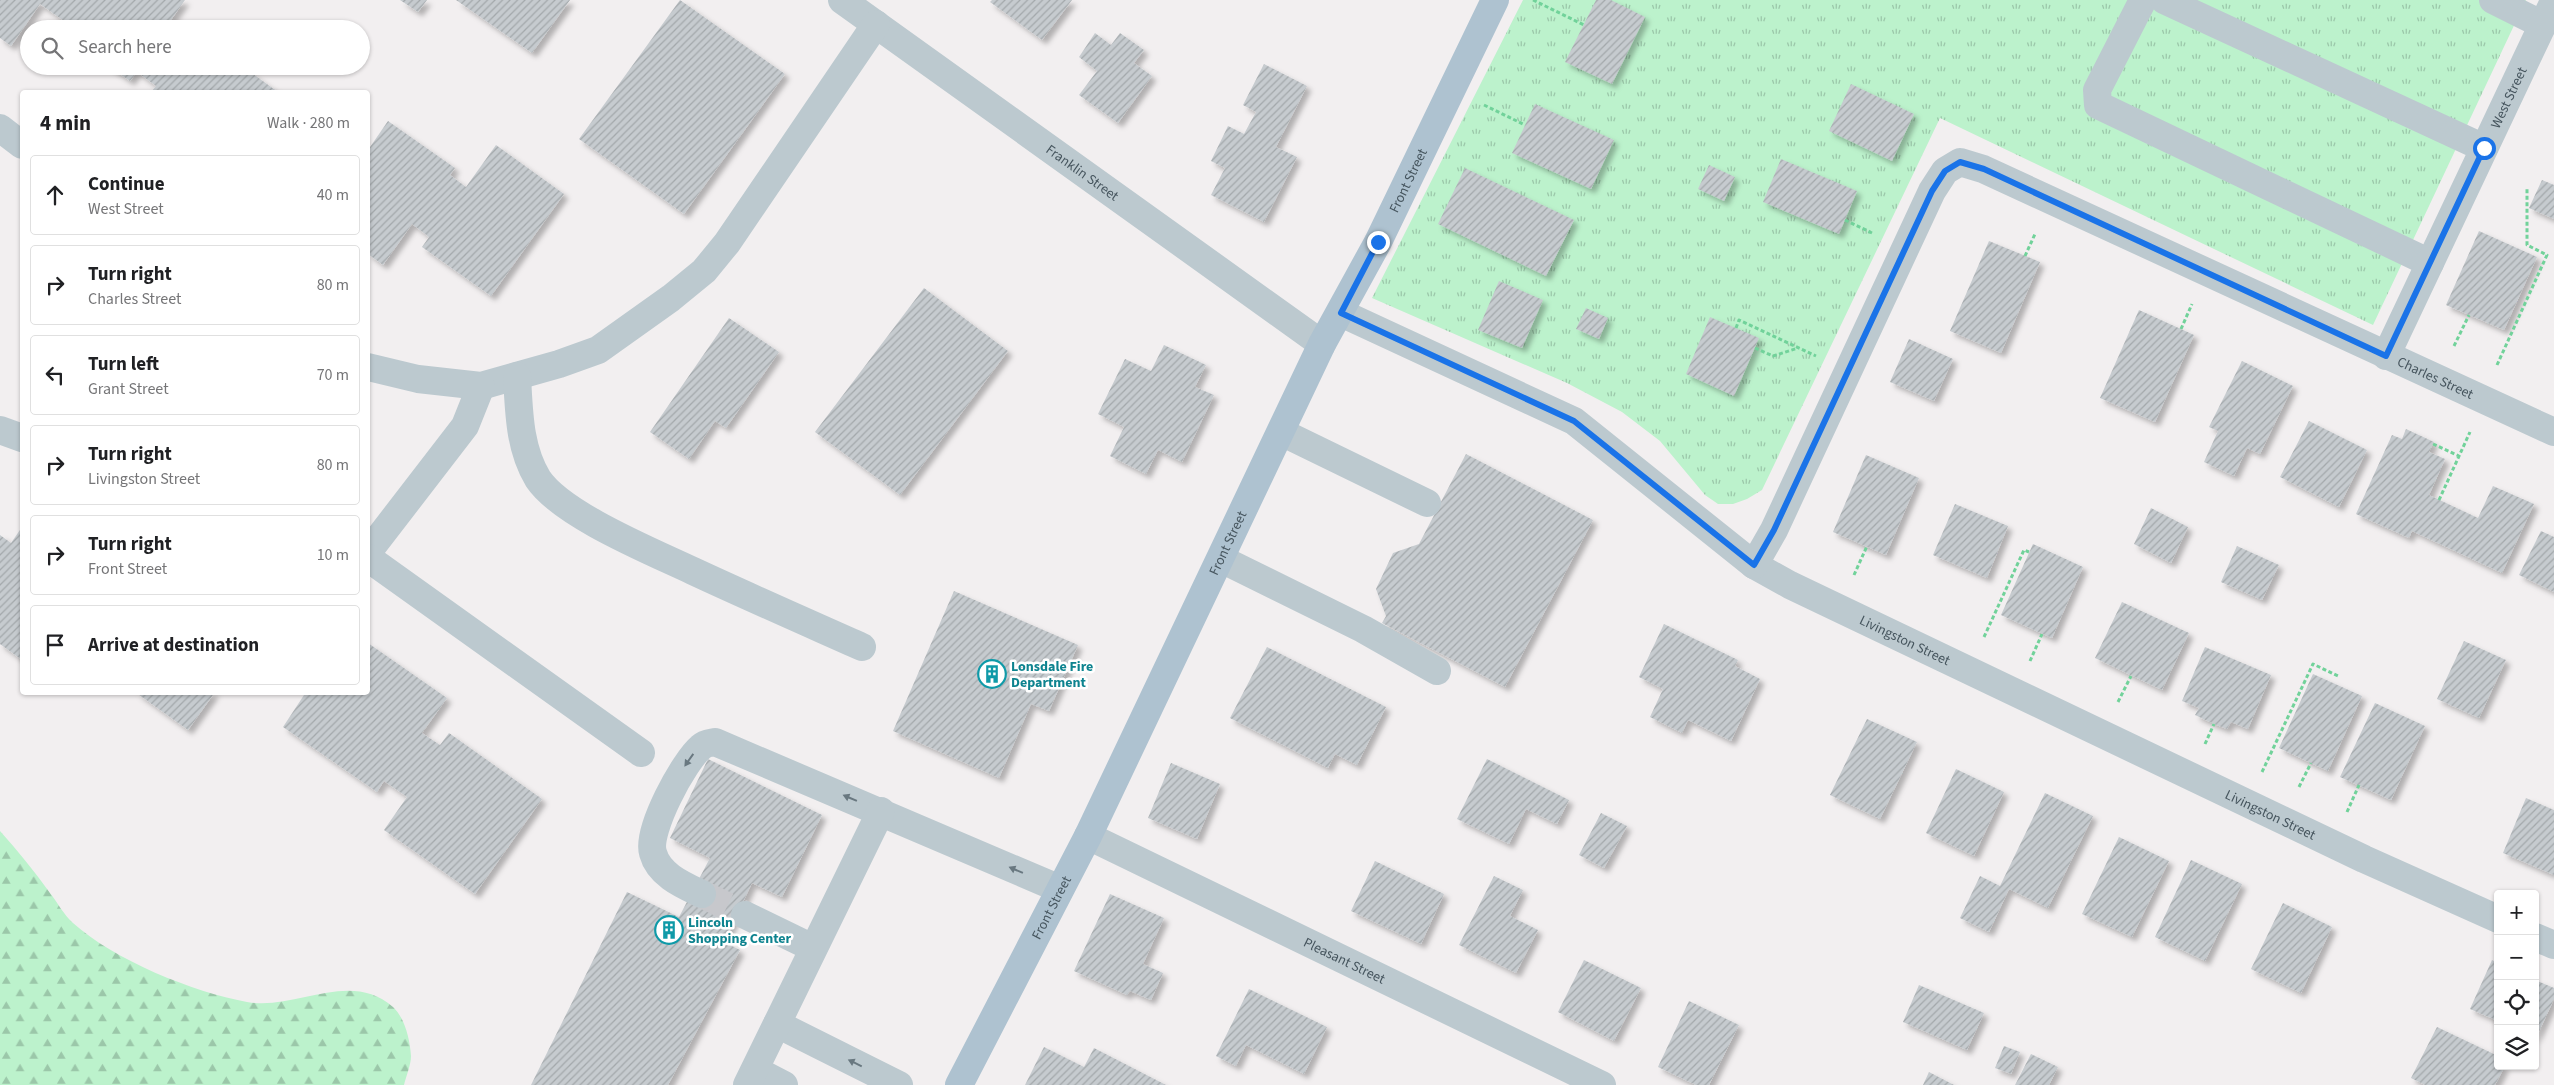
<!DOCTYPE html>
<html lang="en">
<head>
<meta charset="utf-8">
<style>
  :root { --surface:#fff; --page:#f2f2f2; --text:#202124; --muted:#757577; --line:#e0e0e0 }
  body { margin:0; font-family:"Source Sans 3",sans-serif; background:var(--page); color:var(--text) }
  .controls { position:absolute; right:15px; bottom:15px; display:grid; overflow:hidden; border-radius:5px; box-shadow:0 1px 4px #0004 }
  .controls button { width:45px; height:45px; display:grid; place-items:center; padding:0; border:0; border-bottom:1px solid var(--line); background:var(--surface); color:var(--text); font:25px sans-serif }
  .stop { position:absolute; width:15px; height:15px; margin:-11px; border:4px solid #1a73e8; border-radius:50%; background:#fff }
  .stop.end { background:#1a73e8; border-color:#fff; box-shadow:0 1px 5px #0008 }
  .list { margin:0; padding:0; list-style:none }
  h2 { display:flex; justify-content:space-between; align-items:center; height:65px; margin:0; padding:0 20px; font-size:21px }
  h2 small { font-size:16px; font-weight:400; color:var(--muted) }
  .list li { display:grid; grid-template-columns:32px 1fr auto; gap:15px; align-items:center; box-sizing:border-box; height:80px; margin:0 10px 10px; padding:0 10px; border:1px solid var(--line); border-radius:5px }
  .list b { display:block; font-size:19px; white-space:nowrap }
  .list p { margin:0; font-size:16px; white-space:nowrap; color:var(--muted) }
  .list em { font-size:16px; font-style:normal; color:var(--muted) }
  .icon { flex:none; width:28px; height:28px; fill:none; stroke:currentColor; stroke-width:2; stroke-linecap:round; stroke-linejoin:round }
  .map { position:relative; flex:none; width:2554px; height:1085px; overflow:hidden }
  .search { position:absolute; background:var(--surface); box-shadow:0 1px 4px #0004; left:20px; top:20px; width:350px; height:55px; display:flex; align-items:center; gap:12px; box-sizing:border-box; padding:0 18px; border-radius:28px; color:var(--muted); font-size:19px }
  .panel { position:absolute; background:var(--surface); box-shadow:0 1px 4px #0004; left:20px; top:90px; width:350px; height:605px; border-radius:5px }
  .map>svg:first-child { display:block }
  .grass { fill:url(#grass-tufts) }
  .forest { fill:url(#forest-firs) }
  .building { fill:url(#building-hatch); filter:url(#shadow) }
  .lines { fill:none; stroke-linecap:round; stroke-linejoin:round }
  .minor-tunnel { stroke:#c7c8cc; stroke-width:28; stroke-dasharray:28 14; stroke-linecap:butt }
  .path { stroke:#71d29a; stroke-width:3; stroke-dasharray:4 2.5; stroke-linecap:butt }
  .minor { stroke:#bcc9cf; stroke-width:28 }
  .major { stroke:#aec2d0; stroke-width:28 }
  .oneway { fill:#697880 }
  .route { stroke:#1a73e8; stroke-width:6 }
  .labels { text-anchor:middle; stroke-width:5; stroke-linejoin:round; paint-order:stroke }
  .street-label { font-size:14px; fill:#46555e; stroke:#fff }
  .culture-label { font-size:14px; font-weight:bold; fill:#0d838f; stroke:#fff; text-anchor:start }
</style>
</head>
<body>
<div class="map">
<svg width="2554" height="1085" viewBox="0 0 2554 1085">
  <defs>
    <pattern id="grass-tufts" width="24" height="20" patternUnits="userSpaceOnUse" patternTransform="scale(1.25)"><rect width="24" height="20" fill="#bcf2cc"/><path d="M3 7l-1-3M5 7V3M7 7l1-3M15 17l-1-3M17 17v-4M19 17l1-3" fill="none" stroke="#9bc7a9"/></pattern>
    <pattern id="forest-firs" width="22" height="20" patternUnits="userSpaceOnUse" patternTransform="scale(1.25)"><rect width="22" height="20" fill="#bcf2cc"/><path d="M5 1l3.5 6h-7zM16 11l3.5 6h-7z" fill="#9bc7a9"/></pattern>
    <pattern id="building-hatch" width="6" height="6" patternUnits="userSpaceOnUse" patternTransform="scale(1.25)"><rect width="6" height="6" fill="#c6cbcf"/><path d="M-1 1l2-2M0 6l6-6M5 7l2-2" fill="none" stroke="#a3a8ab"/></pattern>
    <filter id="shadow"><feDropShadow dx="4.5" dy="4.5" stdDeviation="2.5" flood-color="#0004"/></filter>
  </defs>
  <rect width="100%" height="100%" fill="#f2eff0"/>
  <path class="grass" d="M1523,0H2526L2373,325L1940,118L1762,490L1747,499L1733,504H1718L1705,495L1660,441L1622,412L1567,383L1372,298Z"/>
  <path class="forest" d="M0,831C18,851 34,871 50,893C57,902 64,915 73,923C114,960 193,992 247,1002C295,1011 350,969 393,1007C405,1018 410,1040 411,1056C411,1065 406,1076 404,1085H0Z"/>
  <path class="building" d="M0,0H185L166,27L168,29H58L64,21L40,4L11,46L0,38Z
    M400,0H427L418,12Z
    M456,0H570L532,53Z
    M680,0L785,74L684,214L579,139Z
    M992,0H1072L1042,40L990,2Z
    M1596,0H1611L1645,17L1612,84L1565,62Z
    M1095,33L1111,45L1120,33L1144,50L1134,63L1152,76L1118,123L1079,95L1097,71L1079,57Z
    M1264,64L1307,86L1276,147L1297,157L1264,222L1211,195L1225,168L1211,161L1228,126L1244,134L1256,112L1243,105Z
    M108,66H242L278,92H151L156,86L137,72L130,81Z
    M1851,84L1914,114L1892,161L1829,131Z
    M1535,104L1614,140L1591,189L1512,153Z
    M388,121L455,168L450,175L466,187L496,145L564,194L491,296L422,247L429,237L412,224L383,265L368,254V150Z
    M1781,159L1857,191L1839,234L1763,202Z
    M1709,165L1735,177L1724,201L1698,189Z
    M1465,168L1574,220L1546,276L1438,224Z
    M2542,180L2554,185V219L2529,208Z
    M2479,231L2537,257L2504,330L2446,305Z
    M1989,241L2040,262L2001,353L1950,331Z
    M1499,281L1543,300L1522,348L1478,330Z
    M924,288L1008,351L900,495L815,432Z
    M1586,308L1608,318L1599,339L1576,329Z
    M2139,310L2194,335L2155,422L2100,398Z
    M1710,317L1759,338L1734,396L1686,374Z
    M729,318L779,352L726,428L715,421L689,459L650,432Z
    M1909,339L1953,359L1934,401L1890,382Z
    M1164,345L1206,365L1195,387L1214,395L1182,462L1158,450L1146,474L1110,456L1124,427L1098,414L1125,359L1151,371Z
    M2242,361L2293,386L2260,454L2247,448L2234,476L2204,462L2218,431L2209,427Z
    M2309,421L2367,450L2339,507L2280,477Z
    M2406,429L2434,442L2429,452L2445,459L2429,495L2478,518L2493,486L2534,504L2502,573L2412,531L2409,538L2356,514L2392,435L2402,439Z
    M1466,454L1593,520L1505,687L1382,623L1386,616L1376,589L1393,553L1419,544Z
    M1866,455L1919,478L1886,555L1833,532Z
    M1955,504L2008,526L1987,578L1933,555Z
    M2151,508L2188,527L2171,563L2134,544Z
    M22,527V660L0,644V535L11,543Z
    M2541,531L2554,537V592L2519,575Z
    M2033,544L2083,567L2052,638L2001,615Z
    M2237,546L2279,565L2262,600L2221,582Z
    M954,591L1078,645L1049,711L1031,704L999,778L893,731Z
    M2122,602L2189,633L2162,690L2095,658Z
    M1664,624L1738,660L1735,666L1760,679L1731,741L1688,720L1682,733L1650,717L1663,689L1639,677Z
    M2464,641L2506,660L2479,718L2437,699Z
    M368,643L447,698L422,733L440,745L449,733L542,799L475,894L384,830L407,797L384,781L377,792L283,727L306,692H368Z
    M1267,647L1386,707L1357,765L1335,754L1328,768L1230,718Z
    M2205,647L2271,675L2248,729L2231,722L2227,729L2214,724L2195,715L2199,708L2182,701Z
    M2313,674L2362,696L2328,771L2279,748Z
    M135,692H215L188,730Z
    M2375,703L2425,726L2391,800L2340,777Z
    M1867,719L1917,742L1880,819L1830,795Z
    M708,759L822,815L782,897L752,883L724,942L740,950L668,1085H531L627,892L679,917L710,858L670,838Z
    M1487,759L1569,800L1557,824L1526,809L1509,844L1457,819Z
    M1171,763L1220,784L1197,839L1148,818Z
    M1956,769L2004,792L1974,856L1926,833Z
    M2045,793L2093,816L2048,908L2009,889L1989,932L1960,918L1980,876L2000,886Z
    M2526,798L2554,810V875L2503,853Z
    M1601,813L1627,826L1604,868L1579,855Z
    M2119,837L2169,861L2132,937L2082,914Z
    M2191,860L2242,884L2205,961L2155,937Z
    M1375,861L1444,894L1421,944L1351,911Z
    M1494,876L1523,890L1510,916L1538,930L1516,973L1459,945Z
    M1110,894L1164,918L1143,964L1163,973L1151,1000L1130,991L1127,995L1074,971Z
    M2283,903L2332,927L2301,993L2251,969Z
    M1584,960L1641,988L1614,1041L1558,1012Z
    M2492,960L2498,963V1021L2470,1009Z
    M2535,980L2554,988V999L2535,1040Z
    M1919,985L1984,1013L1967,1050L1903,1022Z
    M1249,989L1327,1027L1304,1074L1246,1045L1236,1066L1216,1056Z
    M1689,1001L1739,1025L1709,1085H1696L1658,1067Z
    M2437,1027L2498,1056V1066H2505L2495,1085H2425L2411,1078Z
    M2004,1046L2020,1052L2011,1074L1995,1068Z
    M1044,1047L1084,1067L1094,1048L1166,1085H1025Z
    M2031,1054L2058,1067L2049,1085H2015Z
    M1929,1072L1954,1085H1923Z"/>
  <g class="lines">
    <path class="minor-tunnel" d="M702,894L745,915"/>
    <path class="path" d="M1533,0L1584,25
      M1484,105L1525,125
      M1845,220L1872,233
      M2025,256L2035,234
      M1736,328L1739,320L1816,356
      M2181,329L2192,304
      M2454,346L2469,315
      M1755,348L1773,356L1798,348
      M2497,365L2547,255L2527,245V189
      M2433,444L2459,456
      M2439,500L2470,432
      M1854,575L1867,546
      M1984,637L2024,550L2029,552
      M2030,661L2042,634
      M2118,702L2131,676
      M2205,744L2214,724
      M2262,772L2313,664L2338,676
      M2299,787L2311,763
      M2347,812L2359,785"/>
    <g class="minor">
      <path id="s1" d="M842,0L1322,344"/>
      <path d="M2143,0L2097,90L2098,105L2430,263"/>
      <path d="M2164,0L2484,148"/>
      <path d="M2493,0L2543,25"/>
      <path d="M0,128L22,145"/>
      <path id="s2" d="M1341,313L1574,421L1754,565L1790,585L2364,859L2498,919"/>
      <path id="s3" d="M2386,356L2554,1"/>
      <path d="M368,367L418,379L481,386L559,364L598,350L671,298L704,271L727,243L876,24"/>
      <path d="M517,376C519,411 519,448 538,479C562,515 653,552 693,571C749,597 806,622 862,647"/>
      <path d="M0,430L22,438"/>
      <path d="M1281,432L1427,503"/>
      <path d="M368,552L465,426L481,386"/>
      <path d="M368,558L641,753"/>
      <path d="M1221,559L1363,629L1437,671"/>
      <path id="s4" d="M1754,565L1774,530L1932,191L1945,171L1960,162L1983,169L2554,432"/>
      <path id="s5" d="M1088,836L1602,1085"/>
      <path d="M702,894C683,885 659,875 653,853C646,831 684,761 701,747C705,743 710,743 715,742L1060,889"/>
      <path d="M745,915L813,948"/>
      <path d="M2535,937L2554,945"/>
      <path d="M777,1024L899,1085"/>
      <path d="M755,1070L784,1085"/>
      <path d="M747,1085L881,811"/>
    </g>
    <path class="major" id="s6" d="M959,1085L1088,836L1322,344L1378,242L1495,0"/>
  </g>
  <defs><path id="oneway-solid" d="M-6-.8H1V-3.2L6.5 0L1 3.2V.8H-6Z" transform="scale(1.25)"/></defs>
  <g class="oneway">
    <use href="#oneway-solid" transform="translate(689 760) rotate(125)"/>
    <use href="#oneway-solid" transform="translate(850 798) rotate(-157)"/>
    <use href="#oneway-solid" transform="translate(1016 870) rotate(-157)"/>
    <use href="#oneway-solid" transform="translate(855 1063) rotate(-154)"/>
  </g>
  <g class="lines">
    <path class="route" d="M1378,242L1341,313L1574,421L1754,565L1774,530L1932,191L1945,171L1960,162L1984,169L2386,356L2484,148"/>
  </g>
  <defs>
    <symbol id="building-ring" viewBox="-11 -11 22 22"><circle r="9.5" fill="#fff" stroke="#0f9aa8" stroke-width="1.5"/><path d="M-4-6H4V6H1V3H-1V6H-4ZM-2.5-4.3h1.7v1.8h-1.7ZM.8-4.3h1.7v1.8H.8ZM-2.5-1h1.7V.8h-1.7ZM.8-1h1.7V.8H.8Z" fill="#0f9aa8"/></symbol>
  </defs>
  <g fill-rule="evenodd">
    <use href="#building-ring" x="976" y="658" width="32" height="32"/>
    <use href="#building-ring" x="653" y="914" width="32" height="32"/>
  </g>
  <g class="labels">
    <g class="street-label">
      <text dy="5" stroke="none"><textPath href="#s3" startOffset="286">West Street</textPath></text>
      <text dy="5" stroke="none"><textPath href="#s1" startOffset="296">Franklin Street</textPath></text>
      <text dy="5" stroke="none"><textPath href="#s6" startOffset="1010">Front Street</textPath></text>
      <text dy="5" stroke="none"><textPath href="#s4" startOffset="978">Charles Street</textPath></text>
      <text dy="5" stroke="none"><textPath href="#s6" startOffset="605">Front Street</textPath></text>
      <text dy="5" stroke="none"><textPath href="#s2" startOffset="656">Livingston Street</textPath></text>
      <text dy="5" stroke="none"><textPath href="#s2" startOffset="1061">Livingston Street</textPath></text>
      <text dy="5" stroke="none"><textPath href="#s6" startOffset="200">Front Street</textPath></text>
      <text dy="5" stroke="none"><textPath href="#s5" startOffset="285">Pleasant Street</textPath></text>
    </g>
    <g class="culture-label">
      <text x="1011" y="671">Lonsdale Fire<tspan x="1011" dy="16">Department</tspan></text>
      <text x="688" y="927">Lincoln<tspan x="688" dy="16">Shopping Center</tspan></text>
    </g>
  </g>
</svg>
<div class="controls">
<button>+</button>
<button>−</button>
<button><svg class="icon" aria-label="locate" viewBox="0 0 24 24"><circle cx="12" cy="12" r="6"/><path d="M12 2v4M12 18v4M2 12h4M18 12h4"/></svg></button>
<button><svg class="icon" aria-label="layers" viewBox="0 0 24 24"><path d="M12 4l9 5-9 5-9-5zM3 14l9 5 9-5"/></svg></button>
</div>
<div class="stop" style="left:2484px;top:148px"></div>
<div class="stop end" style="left:1378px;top:242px"></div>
<div class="search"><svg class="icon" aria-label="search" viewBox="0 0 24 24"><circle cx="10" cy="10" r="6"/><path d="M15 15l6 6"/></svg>Search here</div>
<section class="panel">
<h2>4 min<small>Walk · 280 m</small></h2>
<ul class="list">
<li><svg class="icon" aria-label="ahead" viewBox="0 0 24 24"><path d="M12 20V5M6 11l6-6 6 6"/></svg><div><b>Continue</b><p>West Street</p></div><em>40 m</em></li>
<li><svg class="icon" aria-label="right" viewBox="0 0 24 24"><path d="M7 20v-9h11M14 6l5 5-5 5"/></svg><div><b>Turn right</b><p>Charles Street</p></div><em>80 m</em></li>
<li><svg class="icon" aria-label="left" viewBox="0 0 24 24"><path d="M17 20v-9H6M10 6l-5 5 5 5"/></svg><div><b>Turn left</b><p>Grant Street</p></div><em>70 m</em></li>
<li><svg class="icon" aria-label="right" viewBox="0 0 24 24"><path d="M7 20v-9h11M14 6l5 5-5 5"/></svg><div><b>Turn right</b><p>Livingston Street</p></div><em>80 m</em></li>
<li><svg class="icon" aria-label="right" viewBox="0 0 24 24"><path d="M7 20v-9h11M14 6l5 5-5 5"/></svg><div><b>Turn right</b><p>Front Street</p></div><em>10 m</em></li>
<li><svg class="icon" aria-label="arrive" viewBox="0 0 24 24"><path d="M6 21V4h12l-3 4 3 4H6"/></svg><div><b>Arrive at destination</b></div></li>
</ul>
</section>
</div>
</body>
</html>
